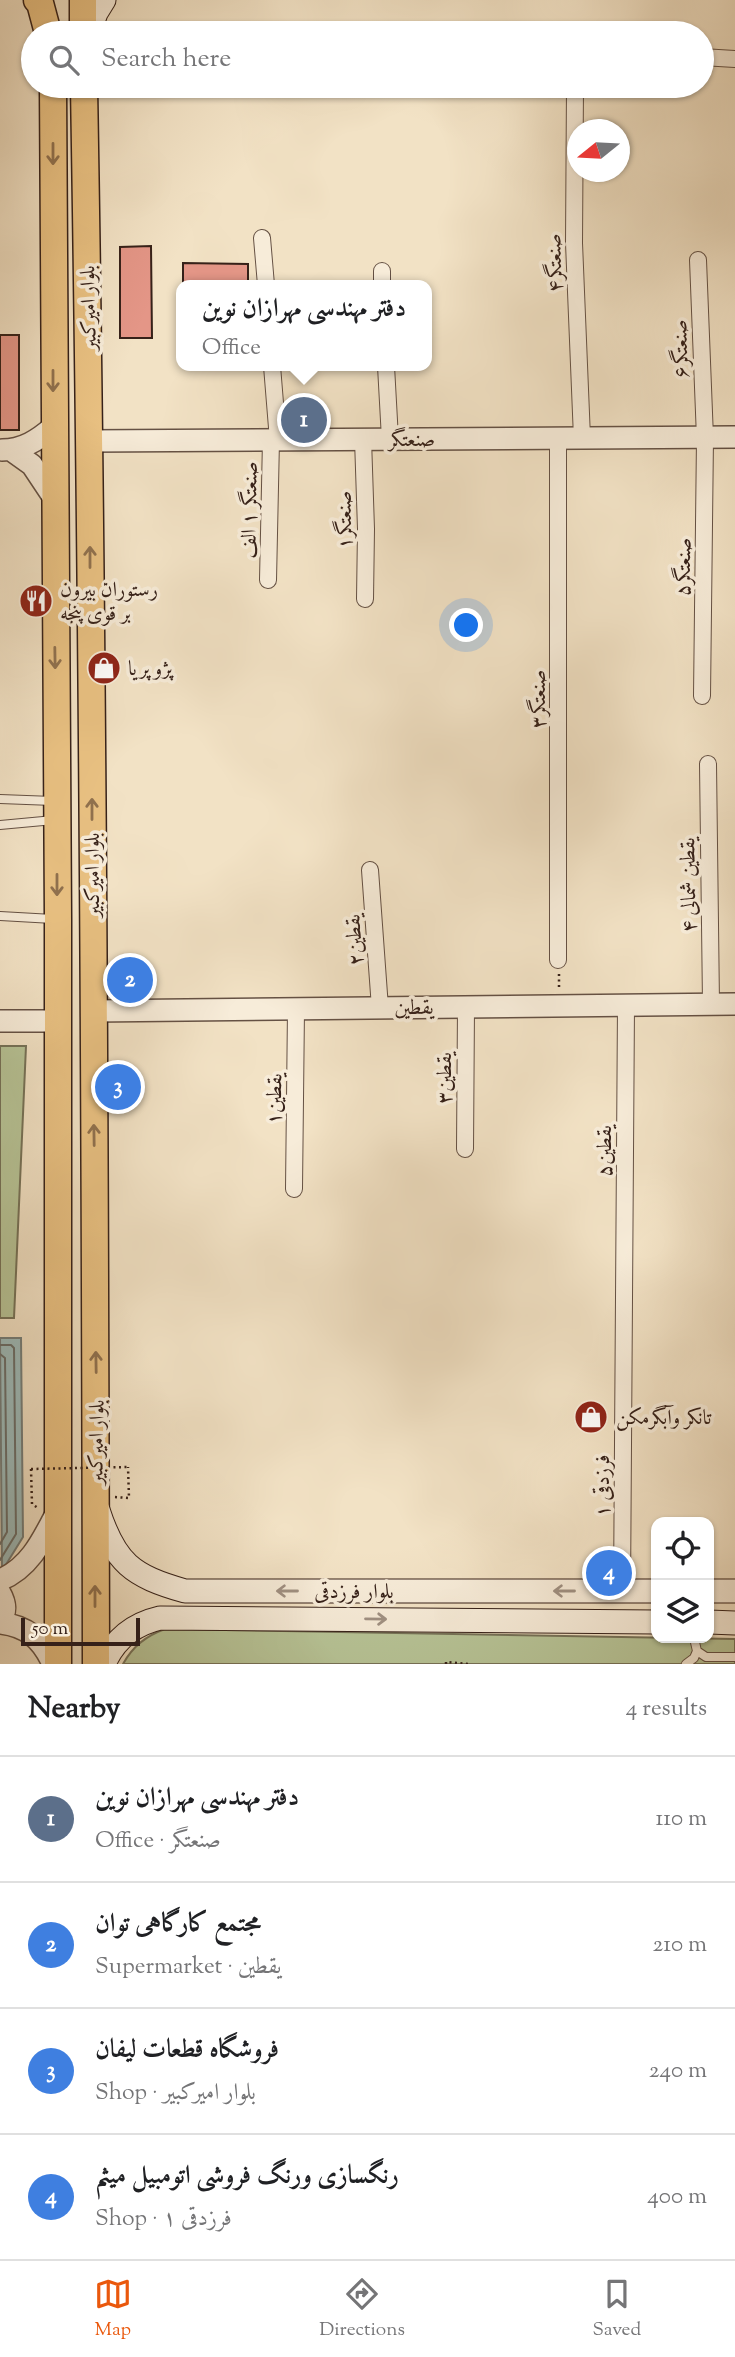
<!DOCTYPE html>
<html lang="en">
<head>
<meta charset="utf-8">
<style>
  :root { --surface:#fff; --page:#f6f6f6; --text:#202124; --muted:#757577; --line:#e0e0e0; --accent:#ea580c }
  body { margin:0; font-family:"Sorts Mill Goudy",Amiri,serif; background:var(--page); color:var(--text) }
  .controls { position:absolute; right:21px; bottom:21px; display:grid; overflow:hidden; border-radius:14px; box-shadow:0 2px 5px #0004 }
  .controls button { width:63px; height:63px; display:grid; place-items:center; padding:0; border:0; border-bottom:2px solid var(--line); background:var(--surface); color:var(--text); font:35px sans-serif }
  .compass { position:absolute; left:567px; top:119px; width:63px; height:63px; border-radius:50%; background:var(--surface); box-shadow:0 2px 5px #0004; rotate:252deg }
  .scale { position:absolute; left:21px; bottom:18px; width:119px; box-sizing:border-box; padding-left:7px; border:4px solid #362119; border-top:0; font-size:19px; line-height:24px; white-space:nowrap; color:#362119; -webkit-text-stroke:5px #f7ecd9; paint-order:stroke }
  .you { position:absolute; left:467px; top:626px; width:24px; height:24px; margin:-18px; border:5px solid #fff; border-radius:50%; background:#1a73e8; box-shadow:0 0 0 10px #1a73e833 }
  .badge { display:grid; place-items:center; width:46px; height:46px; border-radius:50%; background:var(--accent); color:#fff; font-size:23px; font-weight:700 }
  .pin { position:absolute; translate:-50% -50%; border:4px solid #fff; box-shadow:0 2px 7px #0006 }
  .popup { position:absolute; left:176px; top:280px; width:256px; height:91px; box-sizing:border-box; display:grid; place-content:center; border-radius:14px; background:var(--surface); filter:drop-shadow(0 2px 5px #0005); font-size:23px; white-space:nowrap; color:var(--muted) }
  .popup b { font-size:26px; color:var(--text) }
  .popup::after { content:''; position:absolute; left:50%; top:100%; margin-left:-14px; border:14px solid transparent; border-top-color:var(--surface) }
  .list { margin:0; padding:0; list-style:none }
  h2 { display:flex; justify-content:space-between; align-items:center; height:91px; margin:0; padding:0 28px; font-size:30px }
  h2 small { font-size:23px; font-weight:400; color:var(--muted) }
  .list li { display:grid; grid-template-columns:46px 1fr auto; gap:21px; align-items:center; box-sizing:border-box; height:126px; padding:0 28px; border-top:2px solid var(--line) }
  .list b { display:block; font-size:26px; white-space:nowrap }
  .list p { margin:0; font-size:23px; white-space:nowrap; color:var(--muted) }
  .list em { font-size:23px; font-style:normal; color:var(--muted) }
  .icon { flex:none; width:38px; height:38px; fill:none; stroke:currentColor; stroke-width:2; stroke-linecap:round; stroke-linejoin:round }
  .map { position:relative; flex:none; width:735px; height:1664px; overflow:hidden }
  .search { position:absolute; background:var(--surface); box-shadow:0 2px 5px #0004; left:21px; right:21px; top:21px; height:77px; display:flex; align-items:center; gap:18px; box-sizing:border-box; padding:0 24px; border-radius:38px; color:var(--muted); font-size:26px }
  .sheet { height:595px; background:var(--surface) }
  nav { display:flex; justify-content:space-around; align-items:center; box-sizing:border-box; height:98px; border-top:2px solid var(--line); background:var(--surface); font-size:19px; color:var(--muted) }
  nav a { display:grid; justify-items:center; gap:4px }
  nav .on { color:var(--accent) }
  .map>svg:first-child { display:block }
  .green { fill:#b7c497; stroke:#767258; stroke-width:2 }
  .water { fill:#9dbcbc; stroke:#747e7b; stroke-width:2 }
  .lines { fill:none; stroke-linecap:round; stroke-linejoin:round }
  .shore { stroke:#6a6e6a; stroke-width:2 }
  .building { fill:#e49687; stroke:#362119; stroke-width:2 }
  .service-casing { stroke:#655144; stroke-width:10 }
  .minor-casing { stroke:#655144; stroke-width:18 }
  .tertiary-casing { stroke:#655144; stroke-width:24 }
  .secondary-casing { stroke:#362119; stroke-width:25 }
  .primary-casing { stroke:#362119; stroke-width:29 }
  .path { stroke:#362119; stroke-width:2.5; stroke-dasharray:2 3.5; stroke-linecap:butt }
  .service { stroke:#f7ecd9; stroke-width:8 }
  .minor { stroke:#f7ecd9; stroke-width:16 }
  .tertiary { stroke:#f7ecd9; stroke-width:21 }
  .secondary { stroke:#f7ecd9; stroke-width:23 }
  .primary { stroke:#e9c182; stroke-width:26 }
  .path-bridge { stroke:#362119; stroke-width:2.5; stroke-dasharray:2 3.5; stroke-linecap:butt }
  .oneway { stroke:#90714e }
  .oneway2 { stroke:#a09183 }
  .labels { text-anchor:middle; stroke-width:7; stroke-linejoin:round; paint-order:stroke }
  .street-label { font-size:21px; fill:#362119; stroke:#f7ecd9 }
  .poi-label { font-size:21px; fill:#362119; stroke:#f7ecd9; text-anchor:start }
</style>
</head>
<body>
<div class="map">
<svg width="735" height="1664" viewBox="0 0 735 1664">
  <rect width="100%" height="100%" fill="#f2e2c5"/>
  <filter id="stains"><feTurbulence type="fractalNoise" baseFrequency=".00286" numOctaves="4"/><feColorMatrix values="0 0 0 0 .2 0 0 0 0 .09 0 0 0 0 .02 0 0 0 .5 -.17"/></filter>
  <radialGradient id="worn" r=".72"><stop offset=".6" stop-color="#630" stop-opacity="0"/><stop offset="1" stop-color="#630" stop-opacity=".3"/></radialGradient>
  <path class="green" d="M0,1046H26L14,1318H0Z
    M165,1629L735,1639V1664H123C133,1646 146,1636 165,1629Z"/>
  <path class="water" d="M0,1338H21L23,1537L2,1571Z"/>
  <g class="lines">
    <path class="shore" d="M0,1345H11L14,1348L16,1534L0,1560
      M0,1354L5,1358L7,1532L0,1544"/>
  </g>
  <path class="building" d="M151,246L152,338H120V247Z
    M183,263L248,264V285H183Z
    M0,335H19V430H0Z"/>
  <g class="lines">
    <defs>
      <path id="service" d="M0,799L53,801
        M0,825L54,820
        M0,916L53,919
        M694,1638L697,1651L706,1657H735
        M686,1664L694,1658L697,1651"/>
      <path id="minor" d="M702,57L735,59
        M575,86L574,243L582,438
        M262,238L266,285
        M698,260L705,438L702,696
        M382,271V285
        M272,366L278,440
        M386,366L390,439
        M558,438V960
        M363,439L366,529L365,599
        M268,580L271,440
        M708,764L711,1004
        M370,870L380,1008
        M465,1149L466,1007
        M294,1189L296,1009
        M622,1591L626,1005"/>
      <path id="tertiary" d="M90,441L735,437
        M2,450C23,450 38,440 53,427
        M11,450L32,465L54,498
        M93,1011L735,1004
        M0,1021H58
        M0,1580C30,1568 43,1539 57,1512
        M0,1593C5,1602 7,1612 0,1620
        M0,1623C27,1626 42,1639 53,1664"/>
      <path id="secondary" d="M89,33L96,13L104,0
        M98,1510C115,1563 132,1576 185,1591H656
        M709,1591H735
        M709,1622L735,1623
        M104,1664C115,1638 134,1624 160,1618L656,1622"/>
      <path id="primary" d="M37,0L40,3L48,33
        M83,0V33
        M53,86L58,919V1664
        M84,86C93,612 95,1138 96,1664"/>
    </defs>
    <use href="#service" class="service-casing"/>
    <use href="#minor" class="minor-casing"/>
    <use href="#tertiary" class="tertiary-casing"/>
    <use href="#secondary" class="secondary-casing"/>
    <use href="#primary" class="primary-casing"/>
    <path class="path" d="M559,974V989
      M31,1469L32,1504L38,1508
      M115,1497L129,1498L128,1467
      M446,1664V1662L468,1664"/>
    <use href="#service" class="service"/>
    <use href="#minor" class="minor"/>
    <use href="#tertiary" class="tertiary"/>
    <use href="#secondary" class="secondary"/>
    <use href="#primary" class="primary"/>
    <path class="path-bridge" d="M31,1469L128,1467"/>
  </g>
  <defs><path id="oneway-shaft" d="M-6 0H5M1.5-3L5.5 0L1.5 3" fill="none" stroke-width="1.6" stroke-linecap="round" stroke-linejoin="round" transform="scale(1.75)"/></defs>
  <g class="oneway">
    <use href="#oneway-shaft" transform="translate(53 154) rotate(90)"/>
    <use href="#oneway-shaft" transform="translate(53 381) rotate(90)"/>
    <use href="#oneway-shaft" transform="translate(90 557) rotate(-90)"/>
    <use href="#oneway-shaft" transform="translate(55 658) rotate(89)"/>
    <use href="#oneway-shaft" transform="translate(92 809) rotate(-90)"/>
    <use href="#oneway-shaft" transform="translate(57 885) rotate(90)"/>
    <use href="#oneway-shaft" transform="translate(94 1135) rotate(-91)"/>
    <use href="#oneway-shaft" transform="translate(96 1362) rotate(-91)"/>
    <use href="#oneway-shaft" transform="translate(95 1596) rotate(-90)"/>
  </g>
  <g class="oneway2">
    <use href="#oneway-shaft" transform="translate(287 1591) rotate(-180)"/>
    <use href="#oneway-shaft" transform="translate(564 1591) rotate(-180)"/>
    <use href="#oneway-shaft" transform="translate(376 1619) rotate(1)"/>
  </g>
  <defs>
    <symbol id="restaurant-disc" viewBox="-11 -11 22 22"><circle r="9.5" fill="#8f2418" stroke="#f7ecd9"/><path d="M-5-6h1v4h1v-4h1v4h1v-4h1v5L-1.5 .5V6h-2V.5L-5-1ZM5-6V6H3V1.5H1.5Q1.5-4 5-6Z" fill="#fff"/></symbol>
    <symbol id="shop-disc" viewBox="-11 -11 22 22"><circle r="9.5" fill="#8f2418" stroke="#f7ecd9"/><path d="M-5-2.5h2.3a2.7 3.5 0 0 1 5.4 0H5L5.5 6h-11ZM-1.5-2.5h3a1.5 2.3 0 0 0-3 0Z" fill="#fff"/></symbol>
  </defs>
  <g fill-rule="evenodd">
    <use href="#restaurant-disc" x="17" y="582" width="38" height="38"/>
    <use href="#shop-disc" x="85" y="649" width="38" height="38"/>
    <use href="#shop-disc" x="572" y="1398" width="38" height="38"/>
  </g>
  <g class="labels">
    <g class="street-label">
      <text transform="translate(554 263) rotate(-92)" y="7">صنعتگر۴</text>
      <text transform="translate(88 308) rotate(-91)" y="7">بلوار امیرکبیر</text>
      <text transform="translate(680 349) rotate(-92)" y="7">صنعتگر۶</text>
      <text x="412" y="446">صنعتگر</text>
      <text transform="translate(249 510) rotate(-89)" y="7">صنعتگر ۱ الف</text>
      <text transform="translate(344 520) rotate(-91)" y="7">صنعتگر۱</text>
      <text transform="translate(683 567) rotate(-89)" y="7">صنعتگر۵</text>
      <text transform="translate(538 699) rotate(-90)" y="7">صنعتگر۳</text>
      <text transform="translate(92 875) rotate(-90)" y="7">بلوار امیرکبیر</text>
      <text transform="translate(688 885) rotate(-91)" y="7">یقطین شمالی ۴</text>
      <text transform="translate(354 940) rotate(-94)" y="7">یقطین۲</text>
      <text transform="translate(414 1007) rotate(-1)" y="7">یقطین</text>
      <text transform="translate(444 1078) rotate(-90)" y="7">یقطین۳</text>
      <text transform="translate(274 1099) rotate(-89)" y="7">یقطین۱</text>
      <text transform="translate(604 1151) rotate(-90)" y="7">یقطین۵</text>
      <text transform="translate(96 1442) rotate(-89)" y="7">بلوار امیرکبیر</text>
      <text transform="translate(602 1486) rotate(-90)" y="7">فرزدقی ۱</text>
      <text x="354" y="1598">بلوار فرزدقی</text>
    </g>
    <g class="poi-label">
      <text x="60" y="596">رستوران بیرون<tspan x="60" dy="24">بر قوی پنجه</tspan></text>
      <text x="128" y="675">پژو پریا</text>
      <text x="616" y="1424">تانکر وآبگرمکن</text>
    </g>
  </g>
  <rect width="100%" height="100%" filter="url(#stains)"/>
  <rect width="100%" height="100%" fill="url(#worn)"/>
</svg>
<div class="controls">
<button><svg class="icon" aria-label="locate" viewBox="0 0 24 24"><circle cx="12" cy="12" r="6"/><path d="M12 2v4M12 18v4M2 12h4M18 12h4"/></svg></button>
<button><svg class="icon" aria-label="layers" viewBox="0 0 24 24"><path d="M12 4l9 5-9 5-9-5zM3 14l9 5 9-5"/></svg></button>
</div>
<svg class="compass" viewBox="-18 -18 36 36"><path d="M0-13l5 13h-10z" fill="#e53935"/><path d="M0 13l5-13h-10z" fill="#757577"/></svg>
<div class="scale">50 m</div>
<div class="you"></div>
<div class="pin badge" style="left:304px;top:420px;background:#5c6f8a">1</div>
<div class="popup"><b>دفتر مهندسی مهرازان نوین</b>Office</div>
<div class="pin badge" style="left:130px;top:980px;background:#3f7fe0">2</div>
<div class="pin badge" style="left:118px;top:1087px;background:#3f7fe0">3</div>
<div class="pin badge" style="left:609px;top:1573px;background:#3f7fe0">4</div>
<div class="search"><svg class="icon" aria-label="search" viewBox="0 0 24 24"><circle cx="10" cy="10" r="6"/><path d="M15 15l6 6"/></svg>Search here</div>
</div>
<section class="sheet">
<h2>Nearby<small>4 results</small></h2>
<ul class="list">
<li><span class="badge" style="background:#5c6f8a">1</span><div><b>دفتر مهندسی مهرازان نوین</b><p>Office · صنعتگر</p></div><em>110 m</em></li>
<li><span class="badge" style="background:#3f7fe0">2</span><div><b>مجتمع کارگاهی توان</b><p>Supermarket · یقطین</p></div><em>210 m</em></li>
<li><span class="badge" style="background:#3f7fe0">3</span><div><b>فروشگاه قطعات لیفان</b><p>Shop · بلوار امیرکبیر</p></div><em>240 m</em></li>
<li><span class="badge" style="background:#3f7fe0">4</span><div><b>رنگسازی ورنگ فروشی اتومبیل میثم</b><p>Shop · فرزدقی ۱</p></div><em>400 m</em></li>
</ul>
</section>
<nav>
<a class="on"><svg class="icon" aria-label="map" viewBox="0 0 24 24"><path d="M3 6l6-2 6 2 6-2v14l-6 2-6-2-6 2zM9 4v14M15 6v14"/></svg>Map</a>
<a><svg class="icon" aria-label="directions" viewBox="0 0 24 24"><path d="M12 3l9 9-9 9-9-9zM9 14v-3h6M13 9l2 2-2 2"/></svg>Directions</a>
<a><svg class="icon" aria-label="saved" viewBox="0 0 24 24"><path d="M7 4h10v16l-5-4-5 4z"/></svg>Saved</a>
</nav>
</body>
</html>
